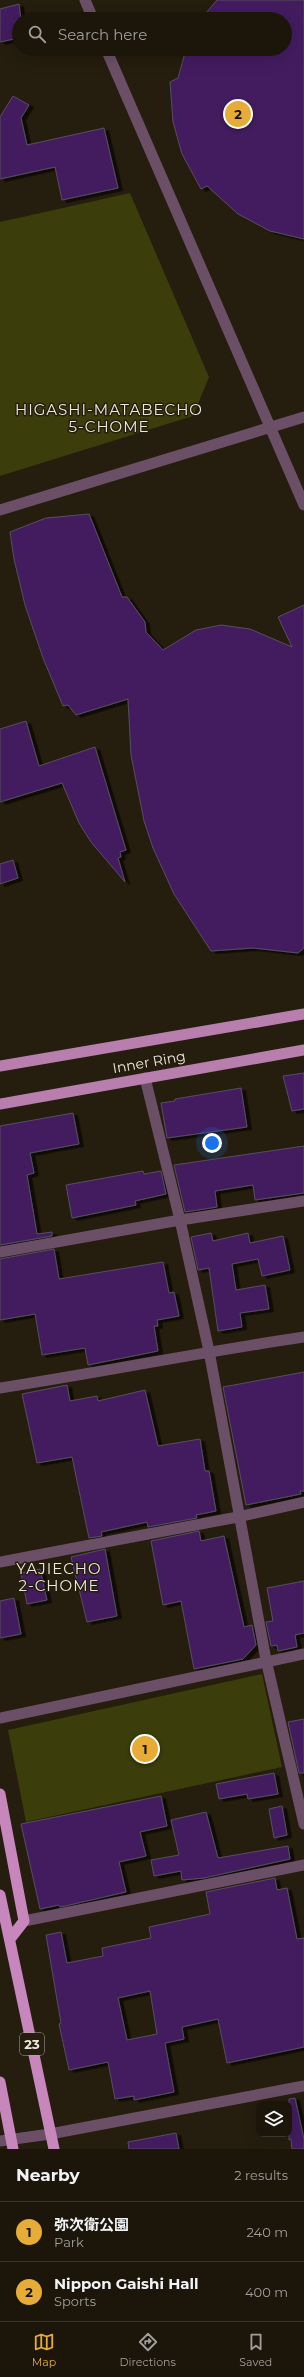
<!DOCTYPE html>
<html lang="en">
<head>
<meta charset="utf-8">
<style>
  :root { --surface:#1c160a; --page:#251f13; --text:#f1f3f6; --muted:#a09f9c; --line:#3a352b; --accent:#e7ac37 }
  body { margin:0; font-family:Montserrat,"Noto Sans JP",sans-serif; background:var(--page); color:var(--text) }
  .controls { position:absolute; right:12px; bottom:12px; display:grid; overflow:hidden; border-radius:8px; box-shadow:0 4px 16px #0002 }
  .controls button { width:36px; height:36px; display:grid; place-items:center; padding:0; border:0; border-bottom:1px solid var(--line); background:var(--surface); color:var(--text); font:20px sans-serif }
  .you { position:absolute; left:212px; top:1143px; width:14px; height:14px; margin:-10px; border:3px solid #fff; border-radius:50%; background:#1a73e8; box-shadow:0 0 0 6px #1a73e833 }
  .badge { display:grid; place-items:center; width:26px; height:26px; border-radius:50%; background:var(--accent); color:#111; font-size:13px; font-weight:700 }
  .pin { position:absolute; translate:-50% -50%; border:2px solid #fff; box-shadow:0 1px 4px #0006 }
  .list { margin:0; padding:0; list-style:none }
  h2 { display:flex; justify-content:space-between; align-items:center; height:52px; margin:0; padding:0 16px; font-size:17px }
  h2 small { font-size:13px; font-weight:400; color:var(--muted) }
  .list li { display:grid; grid-template-columns:26px 1fr auto; gap:12px; align-items:center; box-sizing:border-box; height:60px; padding:0 16px; border-top:1px solid var(--line) }
  .list b { display:block; font-size:15px; white-space:nowrap }
  .list p { margin:0; font-size:13px; white-space:nowrap; color:var(--muted) }
  .list em { font-size:13px; font-style:normal; color:var(--muted) }
  .icon { flex:none; width:22px; height:22px; fill:none; stroke:currentColor; stroke-width:2; stroke-linecap:round; stroke-linejoin:round }
  .map { position:relative; flex:none; width:304px; height:2149px; overflow:hidden }
  .search { position:absolute; background:var(--surface); box-shadow:0 4px 16px #0002; left:12px; right:12px; top:12px; height:44px; display:flex; align-items:center; gap:10px; box-sizing:border-box; padding:0 14px; border-radius:22px; color:var(--muted); font-size:15px }
  .sheet { height:172px; background:var(--surface) }
  nav { display:flex; justify-content:space-around; align-items:center; box-sizing:border-box; height:56px; border-top:1px solid var(--line); background:var(--surface); font-size:11px; color:var(--muted) }
  nav a { display:grid; justify-items:center; gap:2px }
  nav .on { color:var(--accent) }
  .map>svg:first-child { display:block }
  .green { fill:#3b3d0a }
  .building { fill:#421e5f; stroke:#564e5f; fill-rule:evenodd; filter:url(#shadow) }
  .lines { fill:none; stroke-linecap:round; stroke-linejoin:round }
  .minor { stroke:#6b4f66; stroke-width:11 }
  .tertiary { stroke:#6b4f66; stroke-width:11 }
  .primary { stroke:#b87eae; stroke-width:11 }
  .trunk { stroke:#c787bc; stroke-width:11 }
  .labels { text-anchor:middle; stroke-width:3; stroke-linejoin:round; paint-order:stroke }
  .shield { fill:#251d0e; stroke:#b1aba0; stroke-width:1 }
  .shield-label { font-size:13px; font-weight:bold; fill:#ede8de }
  .street-label { font-size:14px; fill:#ede8de; stroke:#251d0e }
  .neighbourhood-label { font-size:15px; letter-spacing:1px; fill:#ede8de; stroke:#251d0e }
</style>
</head>
<body>
<div class="map">
<svg width="304" height="2149" viewBox="0 0 304 2149">
  <defs>
    <filter id="shadow"><feDropShadow dx="4.5" dy="2.5" stdDeviation="0" flood-color="#0009"/></filter>
  </defs>
  <rect width="100%" height="100%" fill="#251d0e"/>
  <path class="green" d="M130,193L209,377L193,416L0,476V222Z
    M262,1674L282,1767L26,1822L8,1730Z"/>
  <path class="building" d="M217,0H304V239L270,231L238,214L207,186L201,189L182,154L173,122L170,82L178,78L186,49H285V19H201Z
    M19,4L21,19H19V38L0,42V9Z
    M13,96L29,105L21,118L27,145L104,128L118,188L62,200L55,167L0,179V117Z
    M89,514L122,597H127L145,622L146,632L163,650L196,630L221,625L250,629L292,647L278,617L304,605V948L298,953L253,948L211,951L174,894L153,848L144,821L131,755L128,699L76,715L68,705L63,706L43,658L25,605L14,559L10,532L46,518Z
    M26,721L39,766L95,747L126,850L120,852L121,857L118,858L125,882L91,842L79,823L62,783L0,802V729Z
    M13,860L18,878L0,884V864Z
    M304,1073V1109L292,1111L283,1076Z
    M241,1088L247,1127L167,1138L161,1103L175,1101V1099Z
    M73,1113L79,1144L30,1153L34,1173L27,1175L37,1234L52,1232V1236L0,1245V1126Z
    M304,1146V1193L255,1200L253,1185L215,1191L217,1207L185,1212L174,1165Z
    M143,1171L144,1174L161,1171L166,1194L135,1201L136,1205L72,1218L66,1185Z
    M211,1233L213,1241L248,1233L250,1243L283,1236L290,1270L262,1276L258,1259L232,1264L236,1290L265,1285L269,1309L240,1313L242,1327L218,1331L209,1268L198,1270L191,1237Z
    M54,1249L59,1279L163,1262L169,1293L174,1292L179,1316L157,1320L158,1326H154L158,1351L88,1365L85,1348L42,1355L35,1314L0,1320V1259Z
    M304,1372V1491H300L301,1494L246,1505L223,1387Z
    M67,1385L70,1401L97,1396L98,1401L145,1390L158,1446L200,1439L205,1471H209L216,1511L196,1515L197,1518L148,1527L147,1522L101,1532L102,1536L89,1538L72,1457L37,1463L22,1394Z
    M199,1531L201,1541L224,1536L244,1627L252,1625L256,1645L243,1659L194,1669L181,1601L163,1605L151,1541Z
    M105,1549L117,1616L87,1622L71,1557Z
    M40,1569L47,1600L27,1604L21,1573Z
    M304,1581V1633L295,1635L297,1647L278,1651L277,1645L271,1646L266,1622L273,1621L267,1588Z
    M14,1598L21,1634L0,1638V1601Z
    M304,1719V1773H299L288,1722Z
    M274,1773L278,1794L248,1799L247,1794L219,1799L216,1784Z
    M161,1796L167,1826L140,1832L146,1856L119,1862L126,1892L65,1906L60,1907L59,1905L40,1909L21,1824Z
    M282,1806L287,1835L274,1838L269,1809Z
    M206,1812L218,1858L288,1846L290,1859L204,1878L182,1880L181,1871L154,1876L151,1860L179,1855L171,1820Z
    M275,1878L277,1890L287,1888L297,1939L304,1938V2047L227,2063L218,2019L182,2027L184,2039L165,2043L174,2092L134,2100V2096L115,2099L108,2062L69,2070L59,2024L61,2023L46,1935L61,1932L67,1963L103,1956L102,1948L151,1938L149,1927L210,1914L206,1892ZM150,1991L157,2034L127,2040L118,1998Z
    M295,2098L304,2139V2149H292L291,2139L289,2140V2099Z
    M176,2133L179,2149H129L128,2142Z"/>
  <g class="lines">
    <path class="minor" d="M145,1078L180,1220L209,1351L266,1660L304,1824
      M0,1252L180,1220L304,1201
      M0,1388C102,1372 202,1352 304,1337
      M0,1562L238,1517L304,1502
      M0,1718L304,1654
      M24,1921L304,1865"/>
    <path class="tertiary" d="M85,0L93,19
      M106,49L304,505
      M0,510L304,417
      M0,2141L50,2134L304,2086"/>
    <path class="primary" d="M0,1066L304,1014
      M0,1104L304,1050"/>
    <path class="trunk" d="M0,1794L24,1921L10,1939
      M0,1895L54,2149
      M0,2082L13,2149"/>
  </g>
  <g class="labels">
    <rect class="shield" x="20" y="2033" width="24" height="22" rx="3"/>
    <g class="shield-label">
      <text x="32" y="2049">23</text>
    </g>
    <g class="street-label">
      <text transform="translate(149 1062) rotate(-10)" y="5">Inner Ring</text>
    </g>
    <g class="neighbourhood-label">
      <text x="109" y="415">HIGASHI-MATABECHO<tspan x="109" dy="17">5-CHOME</tspan></text>
      <text x="59" y="1574">YAJIECHO<tspan x="59" dy="17">2-CHOME</tspan></text>
    </g>
  </g>
</svg>
<div class="controls">
<button><svg class="icon" aria-label="layers" viewBox="0 0 24 24"><path d="M12 4l9 5-9 5-9-5zM3 14l9 5 9-5"/></svg></button>
</div>
<div class="you"></div>
<div class="pin badge" style="left:145px;top:1749px">1</div>
<div class="pin badge" style="left:238px;top:114px">2</div>
<div class="search"><svg class="icon" aria-label="search" viewBox="0 0 24 24"><circle cx="10" cy="10" r="6"/><path d="M15 15l6 6"/></svg>Search here</div>
</div>
<section class="sheet">
<h2>Nearby<small>2 results</small></h2>
<ul class="list">
<li><span class="badge">1</span><div><b>弥次衛公園</b><p>Park</p></div><em>240 m</em></li>
<li><span class="badge">2</span><div><b>Nippon Gaishi Hall</b><p>Sports</p></div><em>400 m</em></li>
</ul>
</section>
<nav>
<a class="on"><svg class="icon" aria-label="map" viewBox="0 0 24 24"><path d="M3 6l6-2 6 2 6-2v14l-6 2-6-2-6 2zM9 4v14M15 6v14"/></svg>Map</a>
<a><svg class="icon" aria-label="directions" viewBox="0 0 24 24"><path d="M12 3l9 9-9 9-9-9zM9 14v-3h6M13 9l2 2-2 2"/></svg>Directions</a>
<a><svg class="icon" aria-label="saved" viewBox="0 0 24 24"><path d="M7 4h10v16l-5-4-5 4z"/></svg>Saved</a>
</nav>
</body>
</html>
